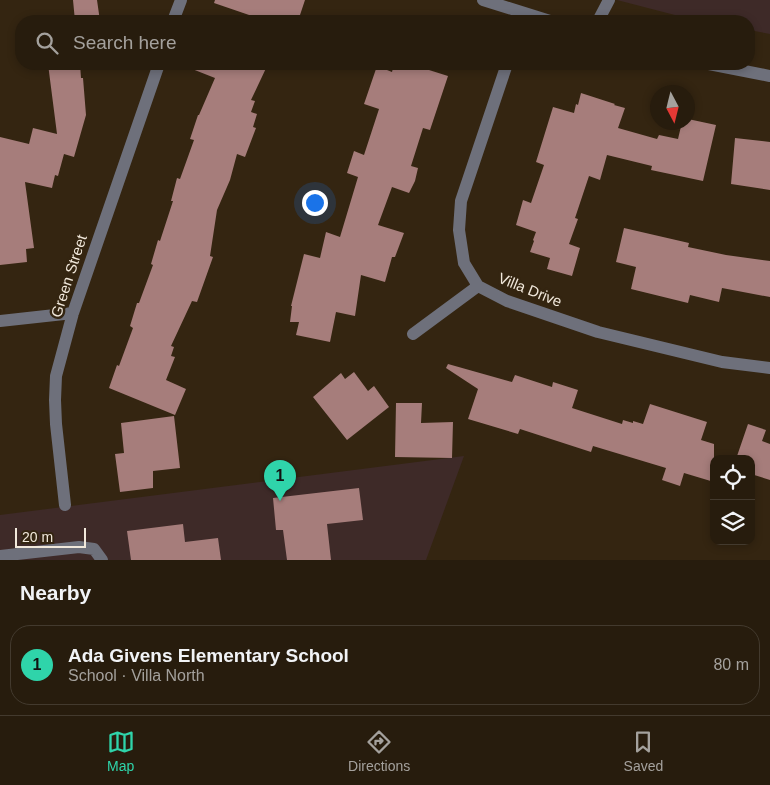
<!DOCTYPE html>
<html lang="en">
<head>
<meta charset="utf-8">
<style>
  :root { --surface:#271c0d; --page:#2f2516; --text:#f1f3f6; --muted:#a4a19d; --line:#433a2e; --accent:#2fd4aa }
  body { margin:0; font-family:Helvetica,sans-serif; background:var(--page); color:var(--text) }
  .controls { position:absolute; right:15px; bottom:15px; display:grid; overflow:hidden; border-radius:10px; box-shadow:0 2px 8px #0003 }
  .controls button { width:45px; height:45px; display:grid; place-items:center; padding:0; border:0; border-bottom:1px solid var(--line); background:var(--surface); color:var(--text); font:25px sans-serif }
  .compass { position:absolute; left:650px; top:85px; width:45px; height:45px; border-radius:50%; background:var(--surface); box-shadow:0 2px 8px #0003; rotate:173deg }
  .scale { position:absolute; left:15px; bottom:12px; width:71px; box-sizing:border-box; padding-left:5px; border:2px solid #f1e8db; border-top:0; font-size:14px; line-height:18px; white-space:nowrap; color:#f1e8db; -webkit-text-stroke:4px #342511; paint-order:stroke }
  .you { position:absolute; left:314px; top:202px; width:18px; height:18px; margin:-12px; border:4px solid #fff; border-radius:50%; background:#1a73e8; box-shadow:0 0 0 8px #1a73e833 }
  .badge { display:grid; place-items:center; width:32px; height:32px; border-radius:50%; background:var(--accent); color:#111; font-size:16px; font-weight:700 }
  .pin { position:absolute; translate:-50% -41px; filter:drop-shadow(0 1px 2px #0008) }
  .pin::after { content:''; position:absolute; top:26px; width:18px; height:15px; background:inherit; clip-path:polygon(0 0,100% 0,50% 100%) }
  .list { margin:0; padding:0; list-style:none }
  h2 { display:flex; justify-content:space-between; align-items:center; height:65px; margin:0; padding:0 20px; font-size:21px }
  h2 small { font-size:16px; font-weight:400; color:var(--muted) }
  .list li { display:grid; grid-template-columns:32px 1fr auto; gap:15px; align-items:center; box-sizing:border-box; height:80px; margin:0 10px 10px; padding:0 10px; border:1px solid var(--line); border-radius:20px }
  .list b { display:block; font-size:19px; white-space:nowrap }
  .list p { margin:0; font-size:16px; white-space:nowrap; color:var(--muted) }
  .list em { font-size:16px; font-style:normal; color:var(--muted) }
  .icon { flex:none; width:28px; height:28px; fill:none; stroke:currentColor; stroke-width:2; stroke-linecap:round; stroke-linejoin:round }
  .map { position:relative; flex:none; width:770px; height:560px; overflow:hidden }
  .search { position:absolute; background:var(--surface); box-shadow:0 2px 8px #0003; left:15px; right:15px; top:15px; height:55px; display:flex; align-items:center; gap:12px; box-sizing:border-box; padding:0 18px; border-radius:20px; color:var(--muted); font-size:19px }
  .sheet { height:155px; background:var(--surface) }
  nav { display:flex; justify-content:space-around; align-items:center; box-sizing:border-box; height:70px; border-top:1px solid var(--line); background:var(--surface); font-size:14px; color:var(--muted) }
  nav a { display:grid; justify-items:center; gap:2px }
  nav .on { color:var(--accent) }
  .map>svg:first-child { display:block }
  .education { fill:#3e2a28 }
  .building { fill:#a67d7b }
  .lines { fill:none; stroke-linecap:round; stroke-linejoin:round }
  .minor { stroke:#6e707b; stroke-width:12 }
  .labels { text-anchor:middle; stroke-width:5; stroke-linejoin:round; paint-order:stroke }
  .street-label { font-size:15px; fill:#f1e8db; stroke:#342511 }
</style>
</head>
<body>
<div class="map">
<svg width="770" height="560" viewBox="0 0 770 560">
  <rect width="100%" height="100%" fill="#342511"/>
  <path class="education" d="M617,0H770V34L749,30V21H698Z
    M464,456L426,560H0V515Z"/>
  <path class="building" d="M73,0H97L100,21H75Z
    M215,0H305L298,21H251L252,16L214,3Z
    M48,64H80L81,78H83L86,115L74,157L64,154L58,176L55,175L52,188L25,182L34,248L26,249L27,262L0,265V137L29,144L33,128L57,134Z
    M182,64H268L251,100L255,101L251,112L257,114L253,127L256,128L245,157L237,154L230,180L217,210L210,256L213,257L197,302L192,301L171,346L174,347L171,356L175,357L166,380L186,389L175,415L109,388L117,365L119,366L133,328L130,326L137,303H139L153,265L151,264L158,240L160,241L173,201H171L177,178L180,179L194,140L190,139L198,115H199L215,78L182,65Z
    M394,64H431L429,70L448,76L430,130L423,128L411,166L418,168L415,181L409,193L392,187L378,225L404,233L395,257H392L385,282L361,275L355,316L336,312L330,342L296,335L299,322H290L292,306H291L304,254L320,258L326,232L340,237L358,177L347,173L354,151L364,155L379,109L364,104L377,66L392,72Z
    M581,93L615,104L614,105L625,108L618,128L657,139L659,135L678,139L682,122H688V119L716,125L703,181L651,170L652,166L607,155L600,180L589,176L575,218L578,219L569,244L580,248L572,276L547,269L550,258L530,252L534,241L533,240L536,232L516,225L523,200L531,203L544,165L536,162L553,107L574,113L576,104L578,105Z
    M735,138L770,142V190L731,184Z
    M624,228L689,243L688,247L726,255L770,261V297L722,288L719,302L690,295L688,303L631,289L636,267L616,262Z
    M448,364L512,382L515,375L552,387L553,382L578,390L572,408L622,424L623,420L633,423V421L643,424L650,404L707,422L701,440L714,444V482L684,473L680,486L662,480L666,468L593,446L591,452L520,429L518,434L468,419L478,389L446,368Z
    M354,372L368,391L374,386L389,407L347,440L313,397L341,373L345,379Z
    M396,403H422L421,423L453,422L452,458L395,457Z
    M174,416L180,468L153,471V488L120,492L115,454L124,453L121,423Z
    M748,424L766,430L762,441L770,444V480L751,474V459H736Z
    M359,488L363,520L327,524L331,560H287L283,530H276L273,498Z
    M183,524L185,542L218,538L221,560H131L127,531Z"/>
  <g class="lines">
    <path class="minor" d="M483,0L550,21
      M173,21L181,0
      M598,21L609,0
      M507,64L461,201L459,230L464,263L478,286L507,301L598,332L722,362L770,368
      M709,64L770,76
      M0,321L73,313
      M413,334L478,286
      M65,505L56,424L55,400L56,376L73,313L159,64
      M0,556L79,547L94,549L102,560"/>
  </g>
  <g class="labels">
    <g class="street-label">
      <text transform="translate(69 276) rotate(-72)" y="5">Green Street</text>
      <text transform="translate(530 290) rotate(22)" y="5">Villa Drive</text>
    </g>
  </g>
</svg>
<div class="controls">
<button><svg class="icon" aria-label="locate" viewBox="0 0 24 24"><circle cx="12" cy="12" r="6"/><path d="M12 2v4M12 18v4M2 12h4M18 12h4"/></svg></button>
<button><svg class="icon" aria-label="layers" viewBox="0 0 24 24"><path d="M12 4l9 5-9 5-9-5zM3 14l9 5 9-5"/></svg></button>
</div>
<svg class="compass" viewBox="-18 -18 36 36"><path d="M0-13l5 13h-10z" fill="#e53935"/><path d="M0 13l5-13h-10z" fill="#a4a19d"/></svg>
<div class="scale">20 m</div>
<div class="you"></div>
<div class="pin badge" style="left:280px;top:501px">1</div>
<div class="search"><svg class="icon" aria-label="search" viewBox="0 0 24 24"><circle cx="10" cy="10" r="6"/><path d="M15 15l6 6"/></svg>Search here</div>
</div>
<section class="sheet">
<h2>Nearby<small></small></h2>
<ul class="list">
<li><span class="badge">1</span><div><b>Ada Givens Elementary School</b><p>School · Villa North</p></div><em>80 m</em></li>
</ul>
</section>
<nav>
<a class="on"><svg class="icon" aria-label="map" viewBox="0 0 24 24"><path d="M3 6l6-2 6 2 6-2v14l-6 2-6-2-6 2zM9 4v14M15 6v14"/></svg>Map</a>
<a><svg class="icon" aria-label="directions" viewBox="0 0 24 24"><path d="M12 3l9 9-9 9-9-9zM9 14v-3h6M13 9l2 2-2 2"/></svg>Directions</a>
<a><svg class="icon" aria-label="saved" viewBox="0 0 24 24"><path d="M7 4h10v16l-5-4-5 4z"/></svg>Saved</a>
</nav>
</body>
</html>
